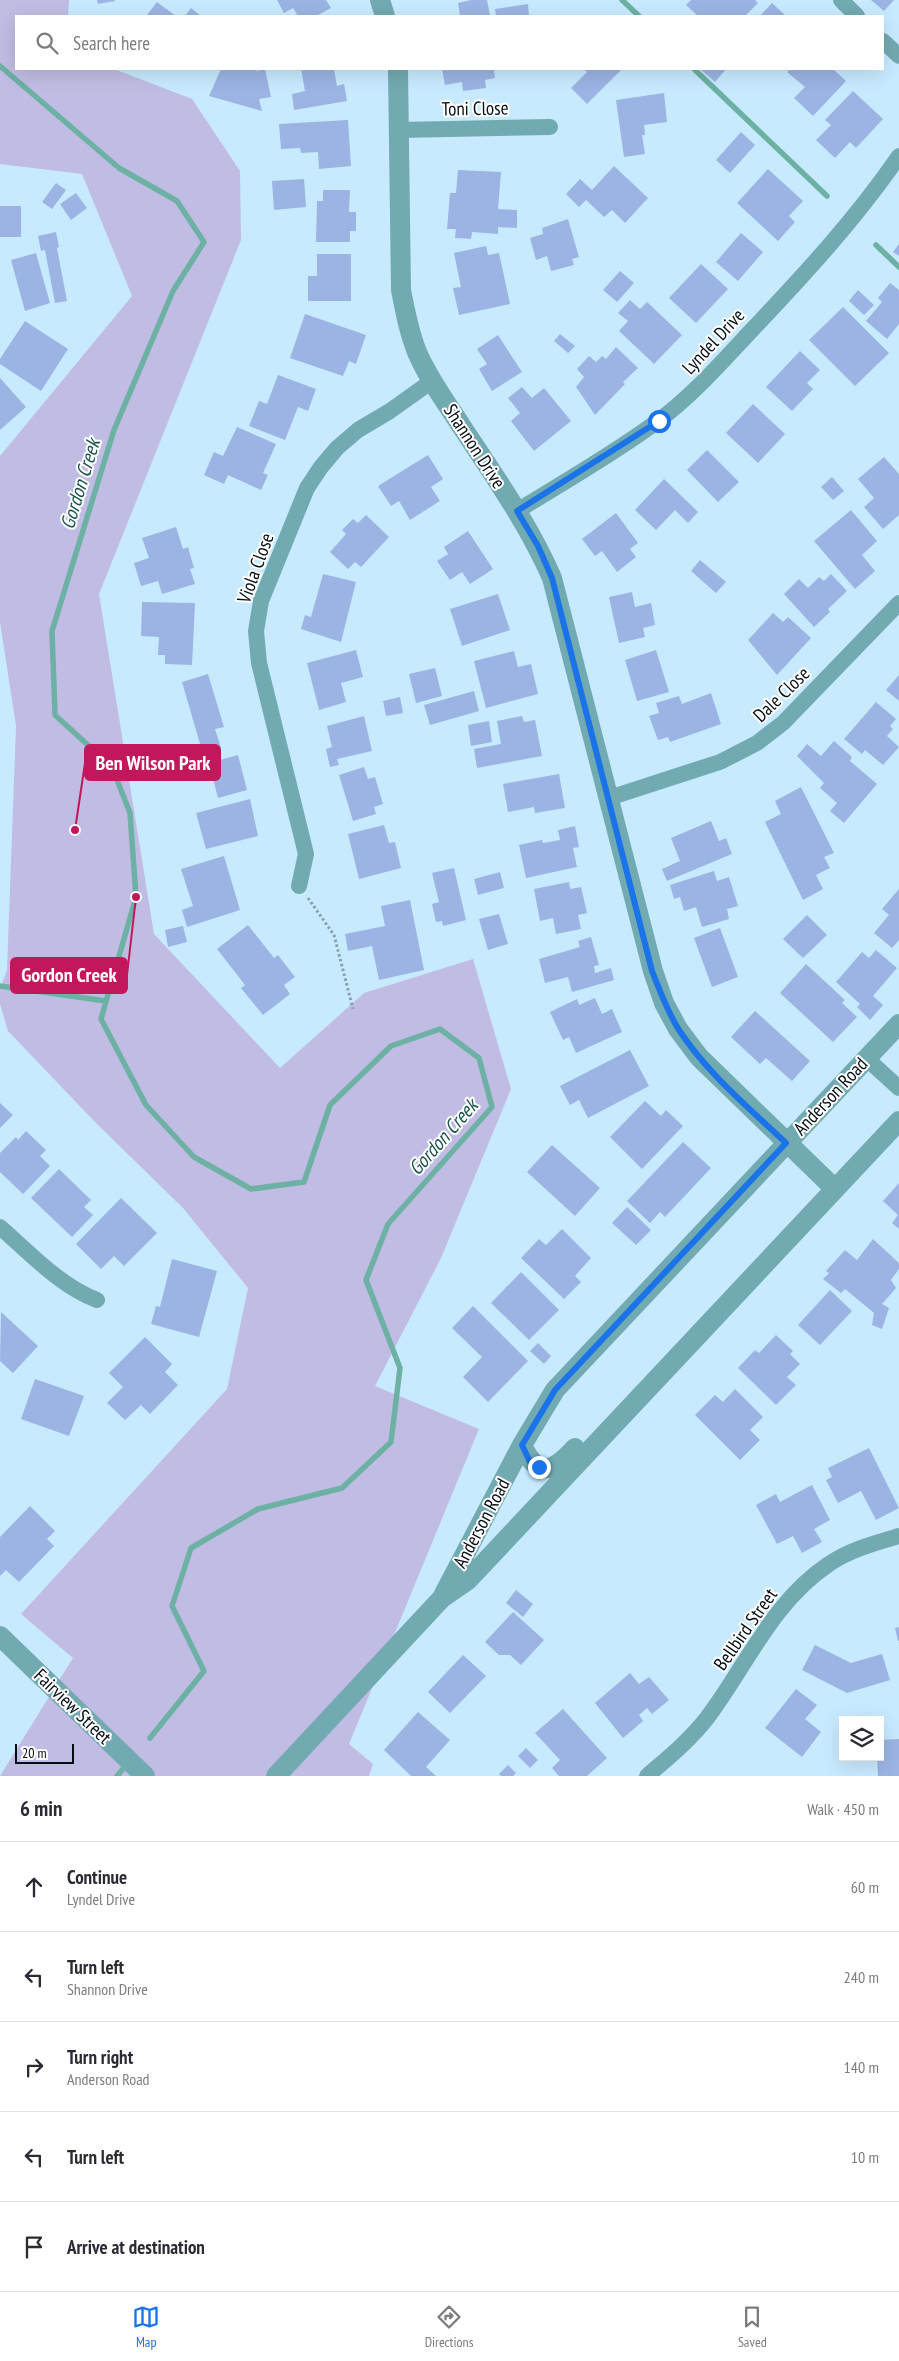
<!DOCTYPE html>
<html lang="en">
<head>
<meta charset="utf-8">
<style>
  :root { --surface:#fff; --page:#f7f7f7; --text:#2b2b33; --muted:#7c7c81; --line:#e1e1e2; --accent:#1a73e8 }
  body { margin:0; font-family:"PT Sans Narrow",sans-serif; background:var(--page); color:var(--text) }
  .controls { position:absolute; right:15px; bottom:15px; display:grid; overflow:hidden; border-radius:0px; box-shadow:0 5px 20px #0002 }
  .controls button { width:45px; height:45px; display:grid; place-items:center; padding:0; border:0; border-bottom:1px solid var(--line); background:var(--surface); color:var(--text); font:25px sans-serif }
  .scale { position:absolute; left:15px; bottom:12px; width:59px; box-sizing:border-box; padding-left:5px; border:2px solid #040e15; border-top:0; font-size:14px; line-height:18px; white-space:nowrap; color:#040e15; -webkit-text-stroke:4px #fff; paint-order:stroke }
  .stop { position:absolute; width:15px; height:15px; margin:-11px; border:4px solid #1a73e8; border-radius:50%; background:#fff }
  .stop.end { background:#1a73e8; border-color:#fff; box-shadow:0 1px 5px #0008 }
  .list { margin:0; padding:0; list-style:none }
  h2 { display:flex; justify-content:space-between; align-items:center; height:65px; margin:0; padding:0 20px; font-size:21px }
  h2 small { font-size:16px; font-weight:400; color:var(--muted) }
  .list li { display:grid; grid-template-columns:32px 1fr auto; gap:15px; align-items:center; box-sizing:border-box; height:90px; padding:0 20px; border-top:1px solid var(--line) }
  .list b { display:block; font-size:19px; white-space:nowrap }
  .list p { margin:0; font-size:16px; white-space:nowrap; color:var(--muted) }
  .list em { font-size:16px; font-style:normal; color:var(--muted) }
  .icon { flex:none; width:28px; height:28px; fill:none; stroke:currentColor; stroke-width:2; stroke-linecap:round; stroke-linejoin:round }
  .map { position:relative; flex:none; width:899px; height:1776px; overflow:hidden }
  .search { position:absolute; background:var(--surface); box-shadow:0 5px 20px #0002; left:15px; right:15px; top:15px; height:55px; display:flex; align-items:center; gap:12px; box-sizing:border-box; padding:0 18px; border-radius:0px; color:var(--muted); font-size:19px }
  .sheet { height:515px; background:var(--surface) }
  nav { display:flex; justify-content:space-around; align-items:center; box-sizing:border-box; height:70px; border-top:1px solid var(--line); background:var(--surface); font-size:14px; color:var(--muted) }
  nav a { display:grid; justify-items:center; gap:2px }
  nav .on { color:var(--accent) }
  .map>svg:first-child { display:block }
  .green { fill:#c1bce3 }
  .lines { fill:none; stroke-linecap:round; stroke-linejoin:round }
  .stream { stroke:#6cb1a3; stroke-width:5.5 }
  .building { fill:#9bb4e3 }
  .path { stroke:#86a0b1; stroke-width:3; stroke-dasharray:2.5 2.5; stroke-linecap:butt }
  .minor { stroke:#72aab2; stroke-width:16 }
  .tertiary { stroke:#72aab2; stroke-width:20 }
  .route { stroke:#1a73e8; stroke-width:6 }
  .labels { text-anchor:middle; stroke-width:4; stroke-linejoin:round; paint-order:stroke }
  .street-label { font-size:19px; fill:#040e15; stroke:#fff }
  .water-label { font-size:20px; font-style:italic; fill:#1b554b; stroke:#fff }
  .leader { fill:none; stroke:#c2185b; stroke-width:2 }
  .callout-dot { fill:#c2185b; stroke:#fff; stroke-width:2 }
  .callout { fill:#c2185b; stroke:#c2185b; stroke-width:2 }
  .callout-label { font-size:20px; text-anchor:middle; font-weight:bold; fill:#fff }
</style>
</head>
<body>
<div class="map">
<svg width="899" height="1776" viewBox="0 0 899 1776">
  <rect width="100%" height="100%" fill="#c8eaff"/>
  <path class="green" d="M0,0H69L68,16H16V69H114L192,99L240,171L241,240L99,594L154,934L280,1068L364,993L473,959L511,1089L441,1258L375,1386L479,1429L349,1744L373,1764L369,1776H0L73,1658L21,1614L227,1389L248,1288L183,1208L96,1123L8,1031L0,1004V989L7,970L16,726L0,622V456L132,296L82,174L0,164Z"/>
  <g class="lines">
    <path class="stream" d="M622,0L639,16
      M0,66L119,168L177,201L204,242L173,291L114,430L52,631L55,715L112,767L130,813L136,897L101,1019L146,1105L194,1157L251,1189L304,1182L330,1105L391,1046L440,1029L479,1058L492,1107L388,1224L366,1280L400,1368L391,1442L342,1488L258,1509L191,1548L172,1606L204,1671L150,1738
      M694,69L827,196
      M876,245L899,267
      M0,986L106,1001
      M117,1776L122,1770"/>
  </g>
  <path class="building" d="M97,0H115V1L98,4Z
    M277,0H326L331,8L316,16H298L293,8L284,13Z
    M471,0H487L490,15L460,16L458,3Z
    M691,0H755L758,3L745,16H698L686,5Z
    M871,0H894L884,11Z
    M157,2L176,16H146Z
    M772,3L786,16H760Z
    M528,4L529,16H496L495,9Z
    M191,8L201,16H185Z
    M221,69H257L256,71L265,69L271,97L259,99L262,111L209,96Z
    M301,69H334L337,86L344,84L347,101L294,110L292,94L305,91Z
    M442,69H494L495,78L485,80L486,88L463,91L462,82L445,85Z
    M584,69H622L587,104L571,88L587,72Z
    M700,69H726L715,82Z
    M790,69H833L846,81L813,116L794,98L805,87L787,72Z
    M853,91L883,119L856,148L850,142L835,158L816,140L831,125L825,120Z
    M664,93L667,122L644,125L645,135H642L645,154L624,157L616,100Z
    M348,120L351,166L319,169L318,152L301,153L300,148L281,149L279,124Z
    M741,132L755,145L730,173L716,160Z
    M614,166L648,198L625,223L612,210L604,217L586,200L579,207L566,194L580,179L592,190Z
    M768,169L803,201L789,216L795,222L778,241L737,203Z
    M458,170L501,172L498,209L517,210V228L498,227V234L472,232L471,239L455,238L456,229H447L450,193H456Z
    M304,179L306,207L274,210L272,181Z
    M56,183L66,190L52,209L42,202Z
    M323,190H350L349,212H356V231H350V242H316L317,201H323Z
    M76,193L87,208L71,220L60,204Z
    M0,206H21V237H0Z
    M568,219L579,257L572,259L574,265L551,271L547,256L536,260L530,238L543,234L542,228Z
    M56,232L59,247L57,248L67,301L55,303L45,250L41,251L38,236Z
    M741,233L763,252L738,281L716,262Z
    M899,244V256L893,252Z
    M486,246L488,255L499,253L510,304L459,315L453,288L461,287L454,253Z
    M36,253L50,303L25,311L11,260Z
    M317,254H351V301H308V276H317Z
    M701,264L728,289L696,323L669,298Z
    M620,271L634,283L617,302L603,290Z
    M890,283L899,290V324L887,339L866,321L882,302L878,298Z
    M858,290L874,305L864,315L849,301Z
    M630,300L640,309L647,302L682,335L654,364L619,331L628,321L618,313Z
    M843,307L889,353L855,386L809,340Z
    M305,314L366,335L356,364L349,361L343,376L290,358Z
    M25,321L68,349L41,391L0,364V359Z
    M560,334L575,346L568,353L554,341Z
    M498,335L522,372L492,391L479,369L487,364L477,349Z
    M616,347L638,368L623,382L625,384L595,415L576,387L584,377L577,369L589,356L596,362L602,356L606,359Z
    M800,351L820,370L807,383L813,389L792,411L766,387Z
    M278,375L316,389L308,411L298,407L285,440L249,426L259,401L267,404Z
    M0,378L26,407L0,430Z
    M522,387L532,398L544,388L571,421L534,451L511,421L520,413L508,398Z
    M753,404L785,434L758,463L726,433Z
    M237,427L276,444L263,473L268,475L261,490L228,475L224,484L204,475L214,452L223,456Z
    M707,450L739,482L718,502L687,470Z
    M428,455L443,479L431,487L440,501L410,520L399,501L391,506L378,486Z
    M884,457L899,474V515L883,529L864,507L874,498L858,479Z
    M832,477L844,491L833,500L821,487Z
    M664,479L698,512L688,523L675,510L656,530L635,510Z
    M851,510L877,541L862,555L875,571L855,589L814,541Z
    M616,513L638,543L630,549L636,557L617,572L602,551L595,556L582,539Z
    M366,515L389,537L361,567L355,562L348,569L330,552L346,534L342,530L353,519L358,523Z
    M176,527L183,549L188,547L194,568L190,569L195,584L162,594L158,581L141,586L134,563L149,558L142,538Z
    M468,531L493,569L470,584L462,572L450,580L437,561L448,554L444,547Z
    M700,560L726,582L716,593L691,571Z
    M323,574L356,582L341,642L301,629L305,615L311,617Z
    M831,574L847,591L828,609L830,612L814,627L784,594L799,579L808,588L819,577L824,581Z
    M632,592L635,607L651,603L655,625L643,628L645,637L619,643L609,597Z
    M498,594L510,630L462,646L450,609Z
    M142,602L195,603L192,665L165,664V655H158L159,637L141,636Z
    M773,613L783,622L788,617L811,638L777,675L748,640Z
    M356,650L363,677L341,683L346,702L319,710L307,663Z
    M656,650L669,692L637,701L625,660Z
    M514,651L518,667L531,664L538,694L486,708L474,661Z
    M435,668L442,696L416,703L409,674Z
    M208,674L224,727L215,729L221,748L203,754L182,682Z
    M899,675V701L886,690Z
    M474,691L479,711L430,725L424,705Z
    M711,693L721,724L670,742L668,737L658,740L649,716L659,713L656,703L679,696L682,704Z
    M400,697L403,713L386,716L383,701Z
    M876,702L896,719L890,726L893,729L887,736L899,747L883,765L865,750L862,754L844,739Z
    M364,716L372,751L337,759L339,765L330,767L326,749L332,747L327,726Z
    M522,716L524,722L535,720L542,756L477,768L474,749L501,744L497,721Z
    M489,721L492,742L471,746L468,725Z
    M834,741L852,757L850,761L877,784L844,823L830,811L837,803L820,788L824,783L797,756L807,744L821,756Z
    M238,755L247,790L218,798L209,763Z
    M364,767L368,779L375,777L383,804L374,807L376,814L353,821L339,775Z
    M559,774L565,808L535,813L534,807L508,812L503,784Z
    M801,787L834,853L824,857L830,868L816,875L823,889L803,900L765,822L781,814L775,801Z
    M250,799L258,836L206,849L196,813Z
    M711,821L719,841L726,838L732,854L667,881L662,869L680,861L671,838Z
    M384,825L389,843L395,842L401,868L359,879L348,834Z
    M575,826L579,847L573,848L577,867L526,878L519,845L542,840L543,843L560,840L558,830Z
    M224,856L240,910L187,927L182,910L193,906L181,869Z
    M454,868L466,920L443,926L442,921L436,922L432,904L439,902L432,873Z
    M714,871L717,881L729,877L738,906L727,909L729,919L702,927L696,907L684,911L680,897L674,899L670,885Z
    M500,872L504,888L478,895L474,879Z
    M569,882L570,889L581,887L587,913L578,915L581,929L556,934L553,918L540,921L534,889Z
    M899,889V940L892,948L874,933L889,915L882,909Z
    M410,900L424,970L379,980L372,946L348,951L345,934L385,926L381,906Z
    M499,914L508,944L488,950L479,919Z
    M807,915L827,935L803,958L783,939Z
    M248,925L274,958L278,955L295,977L284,985L290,994L263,1015L241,988L245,985L217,949Z
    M183,926L187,942L168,947L165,930Z
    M720,928L738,977L712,987L694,938Z
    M591,937L599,965L594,966L595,973L611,968L614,980L572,992L568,977L545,983L539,959L580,947L578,941Z
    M876,950L897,968L873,996L883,1005L870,1020L857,1007L860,1004L836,982L862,952L869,958Z
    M806,964L845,1000L842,1003L857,1017L833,1042L780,993Z
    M595,998L602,1014L612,1009L622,1032L576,1053L569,1037L563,1040L550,1012L577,999L579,1005Z
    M755,1011L810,1061L792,1081L766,1058L760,1064L731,1037Z
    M630,1050L649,1086L588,1118L579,1100L570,1105L560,1086Z
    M645,1101L661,1116L666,1110L683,1126L642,1169L610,1137Z
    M0,1103L13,1115L0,1128Z
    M26,1131L46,1150L40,1156L50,1166L23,1194L0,1172V1153L16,1137L18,1140Z
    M683,1142L711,1168L665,1217L660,1212L650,1223L627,1201Z
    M552,1145L600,1188L575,1216L527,1172Z
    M59,1169L91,1200L84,1207L93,1215L72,1237L31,1198Z
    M899,1183V1229L892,1223L898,1215L883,1201Z
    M121,1198L157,1233L124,1266L114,1256L101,1269L76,1244Z
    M627,1207L651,1230L636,1245L612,1223Z
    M562,1229L591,1258L575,1276L581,1282L564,1299L521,1258L539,1239L546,1245Z
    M873,1239L899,1263V1269L891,1280L896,1288L882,1304L889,1308L882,1329L872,1325L874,1313L845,1289L841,1293L823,1279L829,1273L826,1271L845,1250L857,1260Z
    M172,1259L217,1271L199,1337L151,1324L156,1306L160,1307Z
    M521,1272L559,1310L529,1340L491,1303Z
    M830,1290L852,1311L820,1345L798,1325Z
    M473,1306L528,1361L488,1402L463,1377L482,1357L452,1328Z
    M1,1312L38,1346L13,1373L0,1361Z
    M776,1335L793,1351L790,1354L800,1364L787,1377L796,1385L776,1405L738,1368L755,1350L759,1353Z
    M145,1337L172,1364L165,1372L178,1385L150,1414L141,1405L125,1420L107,1403L123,1387L109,1373Z
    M538,1343L551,1356L544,1364L530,1351Z
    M35,1379L84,1396L69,1436L21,1419Z
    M735,1389L763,1417L750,1430L760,1440L740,1460L695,1415L715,1395L723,1402Z
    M869,1448L899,1508L876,1520L861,1491L838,1503L826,1480L832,1477L828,1468Z
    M812,1485L830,1520L814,1529L822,1542L802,1553L793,1536L777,1544L756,1505L776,1494L780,1502Z
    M30,1506L55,1531L47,1539L54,1546L19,1582L6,1570L0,1576V1537Z
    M516,1590L533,1604L523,1617L506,1603Z
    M513,1612L544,1640L521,1665L510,1655H499L485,1642Z
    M899,1627V1641H898L895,1628Z
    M815,1645L851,1663L882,1654L890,1680L847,1693L802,1670Z
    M463,1655L486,1676L450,1713L428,1692Z
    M630,1673L639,1684L649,1677L669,1700L652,1714L647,1708L639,1715L643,1721L623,1738L595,1703Z
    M796,1689L817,1705L805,1719L821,1732L802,1757L765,1728Z
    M563,1709L607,1758L587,1776H559L552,1768L560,1760L535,1733Z
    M418,1712L450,1740L426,1767L436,1776H411L384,1750Z
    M899,1739V1776H878L877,1757H880V1740Z
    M526,1748L538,1760L530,1768L518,1756Z
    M508,1765L516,1773L513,1776H501L499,1774Z"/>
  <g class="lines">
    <path class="path" d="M308,898L334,935L353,1009"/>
    <path class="minor" d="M841,0L857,16
      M883,41L899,56
      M399,130L550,127
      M517,511C564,482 613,454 658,421C692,396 721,363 750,332C803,276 855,220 899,156
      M609,798L720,762L757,743L783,723L899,603
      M299,886L306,854L259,663L256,631L261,601L307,488L321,467L337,448L358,430L390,411L432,381
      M866,1058L899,1088
      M0,1227C30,1253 60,1286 97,1300
      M647,1776C668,1758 690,1740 707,1718C747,1665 772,1602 829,1564C849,1550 875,1543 899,1536"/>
    <path class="tertiary" d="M380,0L385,16
      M398,69L401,290C405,311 409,332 417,352C428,378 445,401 460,424C493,474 528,523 552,578L653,971L664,1003L678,1029L699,1057L835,1189
      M522,1445C538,1479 553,1472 575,1448
      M444,1594L522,1445L555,1390L899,1024
      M0,1636L145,1776
      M276,1776L442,1598L468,1580L899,1121"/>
  </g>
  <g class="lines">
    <path class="route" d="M539,1467L530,1462L522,1445L555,1390L786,1143C749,1108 707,1073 679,1030C667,1011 660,991 652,971L552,578L538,546L517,511L659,421"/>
  </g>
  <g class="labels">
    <g class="street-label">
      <text transform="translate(475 108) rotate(-1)" y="7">Toni Close</text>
      <text transform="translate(713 341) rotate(-47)" y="7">Lyndel Drive</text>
      <text transform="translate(475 446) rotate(57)" y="7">Shannon Drive</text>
      <text transform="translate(255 568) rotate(-70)" y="7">Viola Close</text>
      <text transform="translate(781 694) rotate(-44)" y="7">Dale Close</text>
      <text transform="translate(830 1096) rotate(-47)" y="7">Anderson Road</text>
      <text transform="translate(481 1523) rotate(-62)" y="7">Anderson Road</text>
      <text transform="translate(745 1629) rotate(-55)" y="7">Bellbird Street</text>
      <text transform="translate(73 1706) rotate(44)" y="7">Fairview Street</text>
    </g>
    <g class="water-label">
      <text transform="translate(80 484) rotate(-73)" y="7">Gordon Creek</text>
      <text transform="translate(443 1137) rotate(-49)" y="7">Gordon Creek</text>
    </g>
  </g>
  <path class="leader" d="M75 830L85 763M136 897L127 975"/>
  <g class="callout-dot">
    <circle cx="75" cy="830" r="5"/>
    <circle cx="136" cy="897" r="5"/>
  </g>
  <g class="callout">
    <rect x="85" y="745" width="135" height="35" rx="5"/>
    <rect x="11" y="958" width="116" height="35" rx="5"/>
  </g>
  <g class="callout-label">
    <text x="153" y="770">Ben Wilson Park</text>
    <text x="69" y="982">Gordon Creek</text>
  </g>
</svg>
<div class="controls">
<button><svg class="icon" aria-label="layers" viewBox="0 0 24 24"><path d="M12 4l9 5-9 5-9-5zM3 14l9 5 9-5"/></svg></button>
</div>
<div class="scale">20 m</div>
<div class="stop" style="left:659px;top:421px"></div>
<div class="stop end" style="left:539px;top:1467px"></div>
<div class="search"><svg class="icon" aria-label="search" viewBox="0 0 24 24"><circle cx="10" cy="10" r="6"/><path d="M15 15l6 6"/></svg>Search here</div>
</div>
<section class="sheet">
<h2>6 min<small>Walk · 450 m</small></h2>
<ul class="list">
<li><svg class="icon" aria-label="ahead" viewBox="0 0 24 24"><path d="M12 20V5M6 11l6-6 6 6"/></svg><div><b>Continue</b><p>Lyndel Drive</p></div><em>60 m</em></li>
<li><svg class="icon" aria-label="left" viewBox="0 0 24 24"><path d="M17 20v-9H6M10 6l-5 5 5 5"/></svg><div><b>Turn left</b><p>Shannon Drive</p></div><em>240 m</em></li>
<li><svg class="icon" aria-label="right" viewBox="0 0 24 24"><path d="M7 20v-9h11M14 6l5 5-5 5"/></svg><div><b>Turn right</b><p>Anderson Road</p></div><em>140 m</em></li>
<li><svg class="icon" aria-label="left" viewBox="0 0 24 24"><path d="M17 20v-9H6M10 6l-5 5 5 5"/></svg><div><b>Turn left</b></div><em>10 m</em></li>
<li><svg class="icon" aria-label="arrive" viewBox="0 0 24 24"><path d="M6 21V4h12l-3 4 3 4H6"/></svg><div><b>Arrive at destination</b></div></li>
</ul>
</section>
<nav>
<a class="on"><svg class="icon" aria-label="map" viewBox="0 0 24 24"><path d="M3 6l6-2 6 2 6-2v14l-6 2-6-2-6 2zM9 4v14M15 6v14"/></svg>Map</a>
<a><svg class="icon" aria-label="directions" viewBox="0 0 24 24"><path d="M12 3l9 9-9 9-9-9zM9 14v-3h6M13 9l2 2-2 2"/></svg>Directions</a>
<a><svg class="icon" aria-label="saved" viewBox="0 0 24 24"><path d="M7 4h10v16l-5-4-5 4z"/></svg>Saved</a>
</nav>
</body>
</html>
